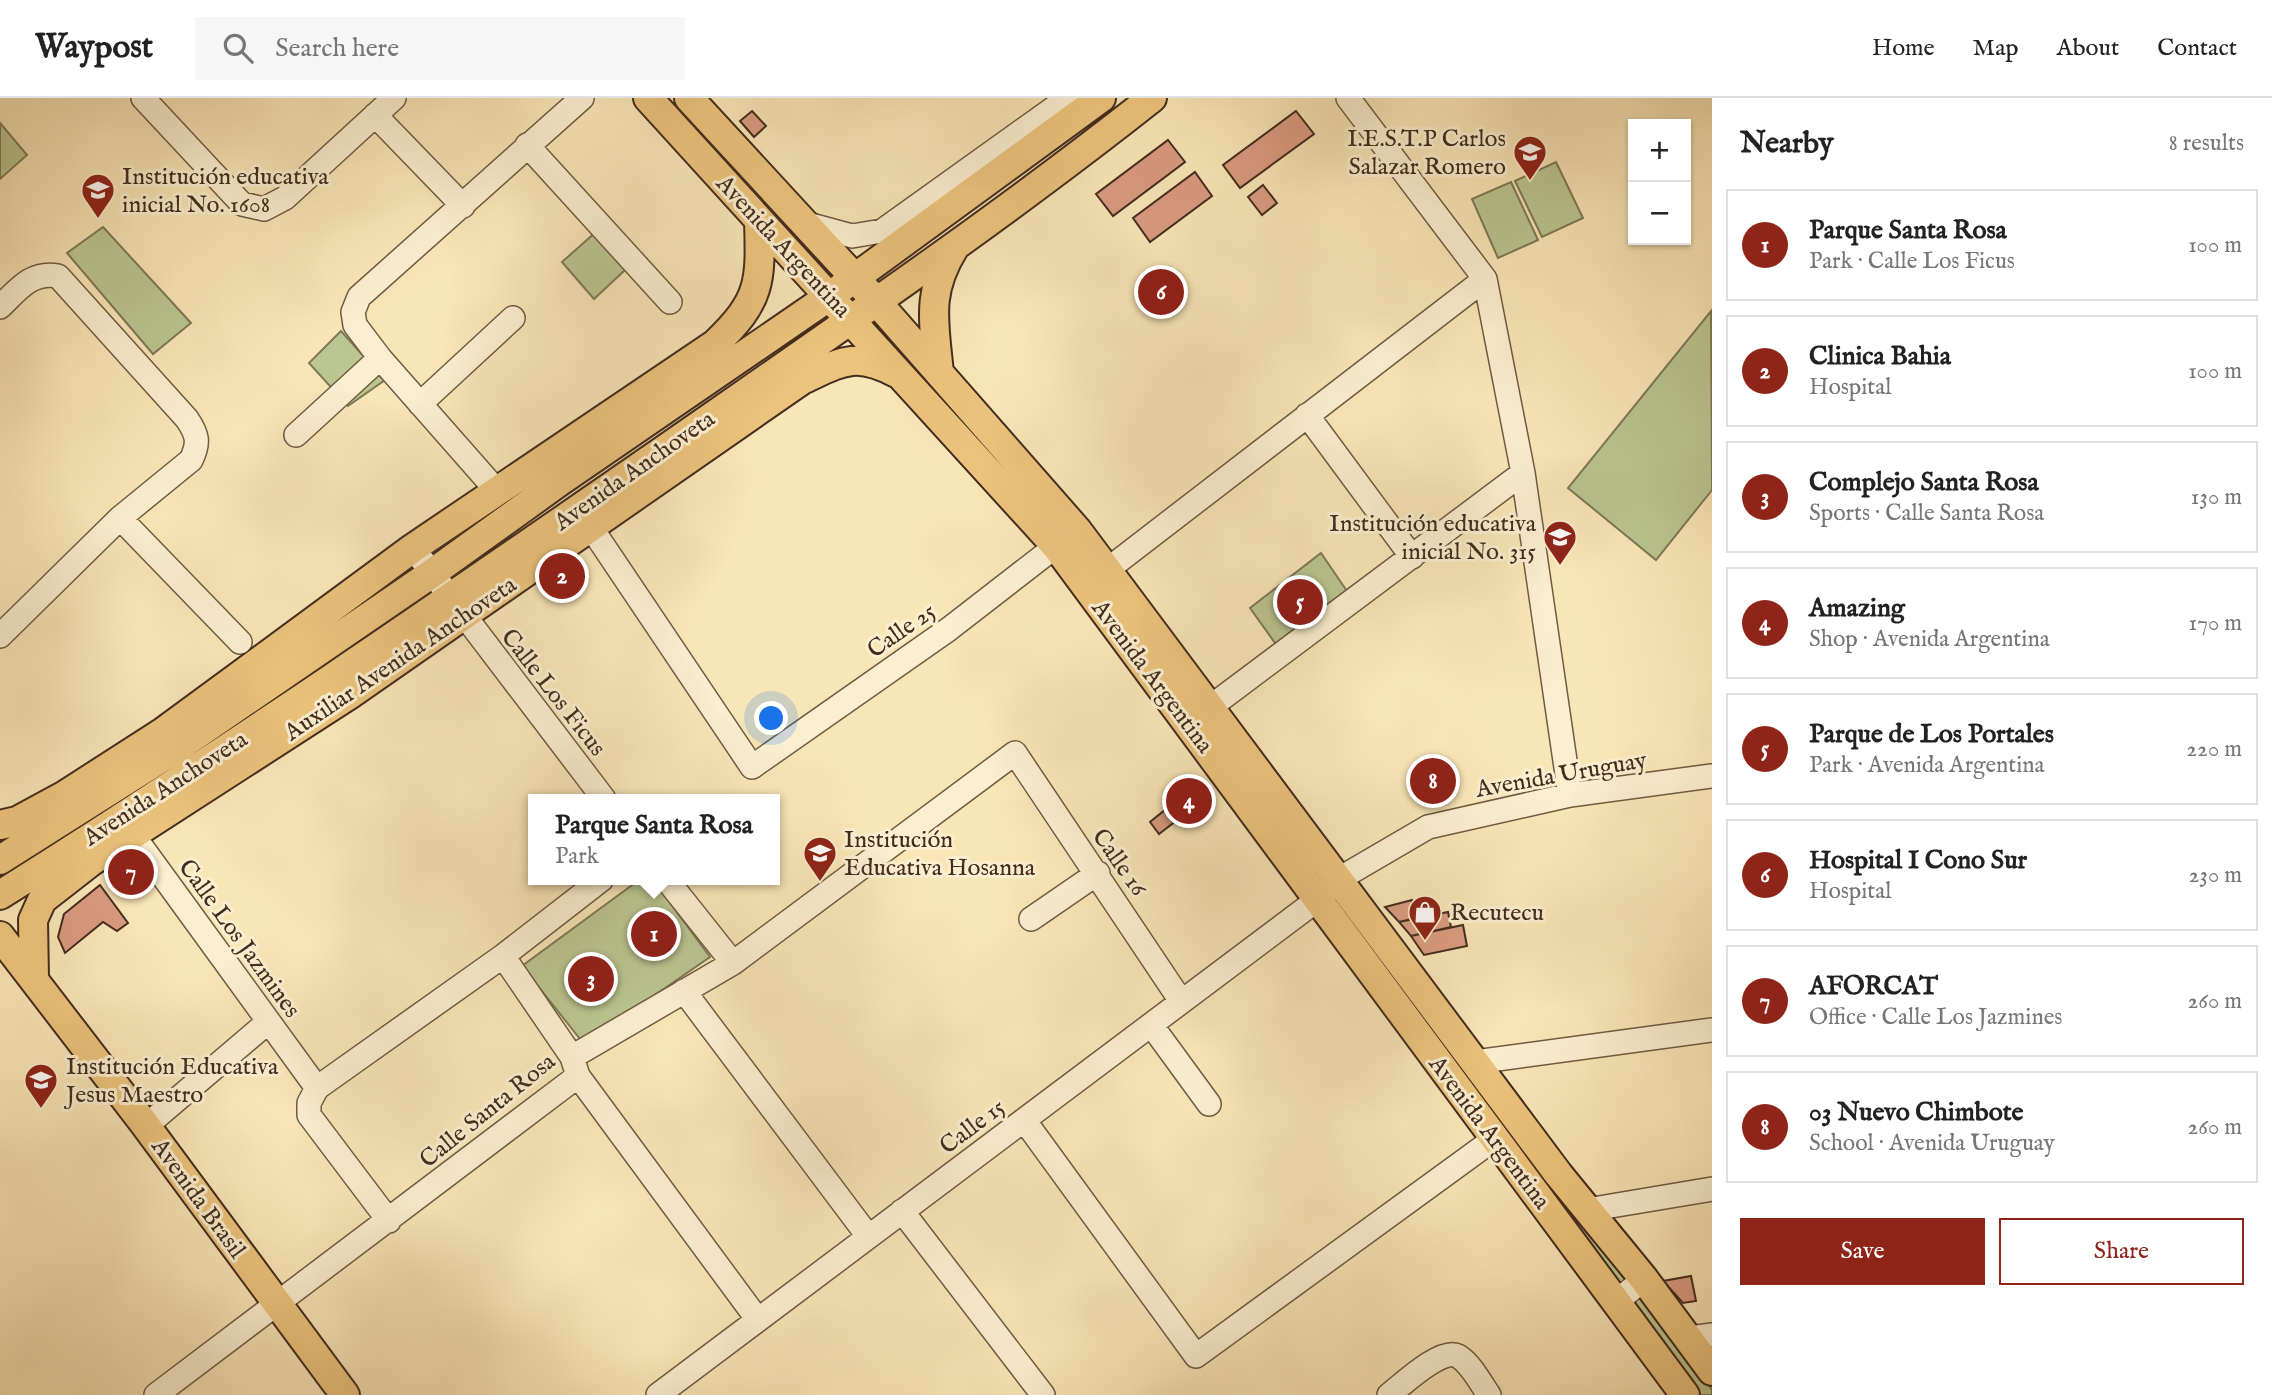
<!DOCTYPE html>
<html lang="en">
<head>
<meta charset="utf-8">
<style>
  :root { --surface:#fff; --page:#f6f6f6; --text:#222; --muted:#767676; --line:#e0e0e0; --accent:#8f2418 }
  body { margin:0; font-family:"IM FELL English",serif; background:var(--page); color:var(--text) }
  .controls { position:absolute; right:21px; top:21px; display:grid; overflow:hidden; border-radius:0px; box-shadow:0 2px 5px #0004 }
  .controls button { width:63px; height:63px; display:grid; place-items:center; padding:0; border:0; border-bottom:2px solid var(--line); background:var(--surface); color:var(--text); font:35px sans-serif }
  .you { position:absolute; left:772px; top:621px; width:24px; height:24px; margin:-18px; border:5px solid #fff; border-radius:50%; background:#1a73e8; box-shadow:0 0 0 10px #1a73e833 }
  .badge { display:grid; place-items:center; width:46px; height:46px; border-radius:50%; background:var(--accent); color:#fff; font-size:23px; font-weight:700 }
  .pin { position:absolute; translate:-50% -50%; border:4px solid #fff; box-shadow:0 2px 7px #0006 }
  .popup { position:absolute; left:528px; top:696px; width:252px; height:91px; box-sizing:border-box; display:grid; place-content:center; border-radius:0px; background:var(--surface); filter:drop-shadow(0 2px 5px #0005); font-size:23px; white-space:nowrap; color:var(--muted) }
  .popup b { font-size:26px; color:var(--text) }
  .popup::after { content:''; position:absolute; left:50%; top:100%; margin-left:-14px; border:14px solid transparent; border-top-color:var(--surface) }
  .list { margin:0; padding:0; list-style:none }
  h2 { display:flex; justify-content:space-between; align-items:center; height:91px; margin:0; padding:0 28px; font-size:30px }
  h2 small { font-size:23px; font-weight:400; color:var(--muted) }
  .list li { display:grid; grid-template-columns:46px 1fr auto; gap:21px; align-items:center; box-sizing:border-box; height:112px; margin:0 14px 14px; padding:0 14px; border:2px solid var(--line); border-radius:0px }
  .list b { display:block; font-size:26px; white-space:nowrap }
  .list p { margin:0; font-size:23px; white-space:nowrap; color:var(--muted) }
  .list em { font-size:23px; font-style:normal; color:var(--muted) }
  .actions { display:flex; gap:14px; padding:21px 28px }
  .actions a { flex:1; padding:16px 0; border:2px solid var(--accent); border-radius:0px; text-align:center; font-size:24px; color:var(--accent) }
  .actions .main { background:var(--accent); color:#fff }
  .icon { flex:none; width:38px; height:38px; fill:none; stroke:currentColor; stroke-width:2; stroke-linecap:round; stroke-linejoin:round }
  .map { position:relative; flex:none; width:1712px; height:1297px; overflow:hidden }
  header { display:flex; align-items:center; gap:42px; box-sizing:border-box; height:98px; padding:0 35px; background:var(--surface); border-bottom:2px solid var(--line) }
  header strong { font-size:33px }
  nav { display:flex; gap:38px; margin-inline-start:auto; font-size:24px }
  .search { width:490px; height:63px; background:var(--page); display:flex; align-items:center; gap:18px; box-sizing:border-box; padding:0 24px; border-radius:0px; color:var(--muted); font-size:26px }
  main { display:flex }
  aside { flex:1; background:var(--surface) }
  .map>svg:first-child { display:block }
  .green { fill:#bbc690; stroke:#7f7958; stroke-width:2 }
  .building { fill:#da9b80; stroke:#432c1f; stroke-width:2 }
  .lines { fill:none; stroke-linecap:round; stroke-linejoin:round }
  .minor-casing { stroke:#705a45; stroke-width:26 }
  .major-casing { stroke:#432c1f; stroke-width:32 }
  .minor { stroke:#fbefd0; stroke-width:23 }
  .major { stroke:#ecc37c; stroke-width:28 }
  .labels { text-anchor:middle; stroke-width:6; stroke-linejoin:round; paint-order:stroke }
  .poi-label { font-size:24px; fill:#432c1f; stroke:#fbefd0; text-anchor:start }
  .street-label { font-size:24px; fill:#432c1f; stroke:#fbefd0 }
</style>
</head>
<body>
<header>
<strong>Waypost</strong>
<div class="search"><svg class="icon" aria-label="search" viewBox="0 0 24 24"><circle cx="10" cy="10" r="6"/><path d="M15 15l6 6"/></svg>Search here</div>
<nav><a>Home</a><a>Map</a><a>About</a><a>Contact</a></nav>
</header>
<main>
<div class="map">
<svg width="1712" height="1297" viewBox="0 0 1712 1297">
  <rect width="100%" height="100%" fill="#f9e6b7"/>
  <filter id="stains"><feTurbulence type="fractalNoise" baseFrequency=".00286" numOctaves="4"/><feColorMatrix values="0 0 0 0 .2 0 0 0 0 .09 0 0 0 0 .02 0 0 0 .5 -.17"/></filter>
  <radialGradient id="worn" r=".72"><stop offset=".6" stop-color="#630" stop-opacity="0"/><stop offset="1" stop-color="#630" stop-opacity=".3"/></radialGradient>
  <path class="green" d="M0,25L27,57L0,81Z
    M1556,64L1583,120L1542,139L1515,83Z
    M1511,84L1538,142L1498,160L1472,101Z
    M606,125L638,160L594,201L562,164Z
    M103,129L191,225L153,256L67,155Z
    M1711,213L1712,392L1656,462L1568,390Z
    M341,233L385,282L348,308L309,265Z
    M1321,455L1351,499L1280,552L1250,510Z
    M639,782H653L710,859L584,946L522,868Z
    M1543,1067L1630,1186L1625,1191L1606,1180L1536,1080Z
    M1647,1198L1712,1292V1297H1690L1628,1208L1633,1200Z"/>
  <path class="building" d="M752,13L766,28L754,39L740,23Z
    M1296,13L1314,36L1240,90L1223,67Z
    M1168,42L1185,64L1113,118L1096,96Z
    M1195,74L1212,98L1150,144L1133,120Z
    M1263,87L1277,105L1262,117L1248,99Z
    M1191,691L1196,697L1190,702L1195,708L1159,736L1150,724Z
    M100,787L128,825L117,833L103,824L65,855L58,839L64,816Z
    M1412,802L1416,820L1399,824L1385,809Z
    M1448,814L1451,829L1411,838L1399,824Z
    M1463,827L1467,848L1424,857L1411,838Z
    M1691,1178L1696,1203L1683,1205L1663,1183Z"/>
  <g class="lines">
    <defs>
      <path id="minor" d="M143,0L242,106L264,111L285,100L394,0
        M1348,0L1485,181L1523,375L1570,697
        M375,17L463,108
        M527,47L670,204
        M804,125L852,138L882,133L1068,0
        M0,209C18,192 31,173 58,178L187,321C197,336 200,344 191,362L120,420L0,538
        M420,306L513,220
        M1307,317L1412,459
        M296,337L380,260
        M497,393L380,260L355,227L353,214L359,199L582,0
        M582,416L752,669L949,531L1069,438
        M120,420L240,544
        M413,450L604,701
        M1107,472L1485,181
        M1209,610L1523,375
        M126,722L133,737L317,990
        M667,782L733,865
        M1031,821L1098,775
        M503,858L572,959
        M684,893L868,1138
        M1152,928L1209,1006
        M1475,964L1712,932
        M578,978L758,1222
        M1024,1022L1196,1258L1494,1041
        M146,1028L268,924
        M1587,1112L1712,1091
        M902,1113L1043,1297
        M389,1123L309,1017V1005L317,990L503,858L601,782
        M1616,1204L1644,1181
        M1690,1240L1712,1237
        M156,1297L578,978L572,959L733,865L1015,655L1181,903
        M658,1297L1317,802L1339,781L1428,729L1570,697L1712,678
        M1389,1297C1403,1286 1442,1249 1458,1258C1471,1266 1480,1284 1489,1297"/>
      <path id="major" d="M648,0L1056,448L1685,1297
        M689,0L876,203L1077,432L1559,1077L1644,1181L1712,1273
        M939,275C934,224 926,195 954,150
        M0,727L17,723L65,697L163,634L413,450L715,246C761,202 761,185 759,122
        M0,762L177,650L431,476L559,384L830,198L1101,0
        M0,797C225,656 443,505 661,354C826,239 994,125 1152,0
        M0,838L143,1024L345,1297
        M34,880L33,822L42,802L92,763L349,597L802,282C841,264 855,253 896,275"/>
    </defs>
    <use href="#minor" class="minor-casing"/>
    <use href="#major" class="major-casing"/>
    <use href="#minor" class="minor"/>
    <use href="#major" class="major"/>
  </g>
  <defs>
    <symbol id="university-pin" viewBox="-11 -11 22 30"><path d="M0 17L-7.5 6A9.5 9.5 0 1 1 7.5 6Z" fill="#8f2418" stroke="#fbefd0"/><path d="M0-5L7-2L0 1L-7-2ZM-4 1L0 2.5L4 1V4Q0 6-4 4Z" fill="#fff"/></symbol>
    <symbol id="school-pin" viewBox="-11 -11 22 30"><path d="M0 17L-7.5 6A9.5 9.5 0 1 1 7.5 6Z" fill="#8f2418" stroke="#fbefd0"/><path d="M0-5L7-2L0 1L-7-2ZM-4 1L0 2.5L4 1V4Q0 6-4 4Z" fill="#fff"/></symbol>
    <symbol id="shop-pin" viewBox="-11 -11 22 30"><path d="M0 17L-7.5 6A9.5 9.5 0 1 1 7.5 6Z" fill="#8f2418" stroke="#fbefd0"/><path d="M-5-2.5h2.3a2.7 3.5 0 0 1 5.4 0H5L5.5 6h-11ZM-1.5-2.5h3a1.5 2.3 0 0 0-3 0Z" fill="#fff"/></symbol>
  </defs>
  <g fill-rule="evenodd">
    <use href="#university-pin" x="1511" y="35" width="38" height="52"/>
    <use href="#school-pin" x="79" y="73" width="38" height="52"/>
    <use href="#school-pin" x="1541" y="420" width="38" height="52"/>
    <use href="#school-pin" x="801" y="736" width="38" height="52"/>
    <use href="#shop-pin" x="1406" y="795" width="38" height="52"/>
    <use href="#school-pin" x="22" y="963" width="38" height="52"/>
  </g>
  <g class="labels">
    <g class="poi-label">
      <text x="1506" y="48" text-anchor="end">I.E.S.T.P Carlos<tspan x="1506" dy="28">Salazar Romero</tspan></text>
      <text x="122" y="86">Institución educativa<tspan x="122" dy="28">inicial No. 1608</tspan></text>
      <text x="1536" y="433" text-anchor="end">Institución educativa<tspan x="1536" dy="28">inicial No. 315</tspan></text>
      <text x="844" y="749">Institución<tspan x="844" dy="28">Educativa Hosanna</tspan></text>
      <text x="1450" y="822">Recutecu</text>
      <text x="66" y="976">Institución Educativa<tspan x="66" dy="28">Jesus Maestro</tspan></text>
    </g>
    <g class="street-label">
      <text transform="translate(784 148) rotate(47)" y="8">Avenida Argentina</text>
      <text transform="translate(634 372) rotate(-35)" y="8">Avenida Anchoveta</text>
      <text transform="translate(901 532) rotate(-35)" y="8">Calle 25</text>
      <text transform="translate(400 560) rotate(-34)" y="8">Auxiliar Avenida Anchoveta</text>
      <text transform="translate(1153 578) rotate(53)" y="8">Avenida Argentina</text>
      <text transform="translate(554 594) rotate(52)" y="8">Calle Los Ficus</text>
      <text transform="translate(1561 676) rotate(-10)" y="8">Avenida Uruguay</text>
      <text transform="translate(165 690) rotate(-33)" y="8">Avenida Anchoveta</text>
      <text transform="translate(1120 764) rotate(55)" y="8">Calle 16</text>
      <text transform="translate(240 840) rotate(54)" y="8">Calle Los Jazmines</text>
      <text transform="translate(487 1012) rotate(-39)" y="8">Calle Santa Rosa</text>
      <text transform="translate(972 1028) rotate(-37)" y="8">Calle 15</text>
      <text transform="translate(1490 1034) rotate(53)" y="8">Avenida Argentina</text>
      <text transform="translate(199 1100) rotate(54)" y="8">Avenida Brasil</text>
    </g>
  </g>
  <rect width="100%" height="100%" filter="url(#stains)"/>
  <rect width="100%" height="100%" fill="url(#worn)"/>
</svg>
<div class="controls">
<button>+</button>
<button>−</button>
</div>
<div class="you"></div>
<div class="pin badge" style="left:654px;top:836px">1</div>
<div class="popup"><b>Parque Santa Rosa</b>Park</div>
<div class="pin badge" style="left:562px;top:478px">2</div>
<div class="pin badge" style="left:591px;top:881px">3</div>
<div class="pin badge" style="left:1189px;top:703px">4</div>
<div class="pin badge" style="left:1300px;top:504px">5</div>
<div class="pin badge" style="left:1161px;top:194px">6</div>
<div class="pin badge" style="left:131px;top:774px">7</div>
<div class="pin badge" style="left:1433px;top:683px">8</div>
</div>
<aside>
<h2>Nearby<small>8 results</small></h2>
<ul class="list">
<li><span class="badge">1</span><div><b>Parque Santa Rosa</b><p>Park · Calle Los Ficus</p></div><em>100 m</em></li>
<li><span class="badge">2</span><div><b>Clinica Bahia</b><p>Hospital</p></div><em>100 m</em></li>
<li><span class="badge">3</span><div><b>Complejo Santa Rosa</b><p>Sports · Calle Santa Rosa</p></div><em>130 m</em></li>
<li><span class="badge">4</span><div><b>Amazing</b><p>Shop · Avenida Argentina</p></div><em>170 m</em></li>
<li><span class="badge">5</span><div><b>Parque de Los Portales</b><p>Park · Avenida Argentina</p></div><em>220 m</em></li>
<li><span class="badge">6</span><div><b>Hospital I Cono Sur</b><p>Hospital</p></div><em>230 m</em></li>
<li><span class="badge">7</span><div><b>AFORCAT</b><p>Office · Calle Los Jazmines</p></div><em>260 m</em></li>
<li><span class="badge">8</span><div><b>03 Nuevo Chimbote</b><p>School · Avenida Uruguay</p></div><em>260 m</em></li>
</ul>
<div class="actions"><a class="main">Save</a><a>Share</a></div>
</aside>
</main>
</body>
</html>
